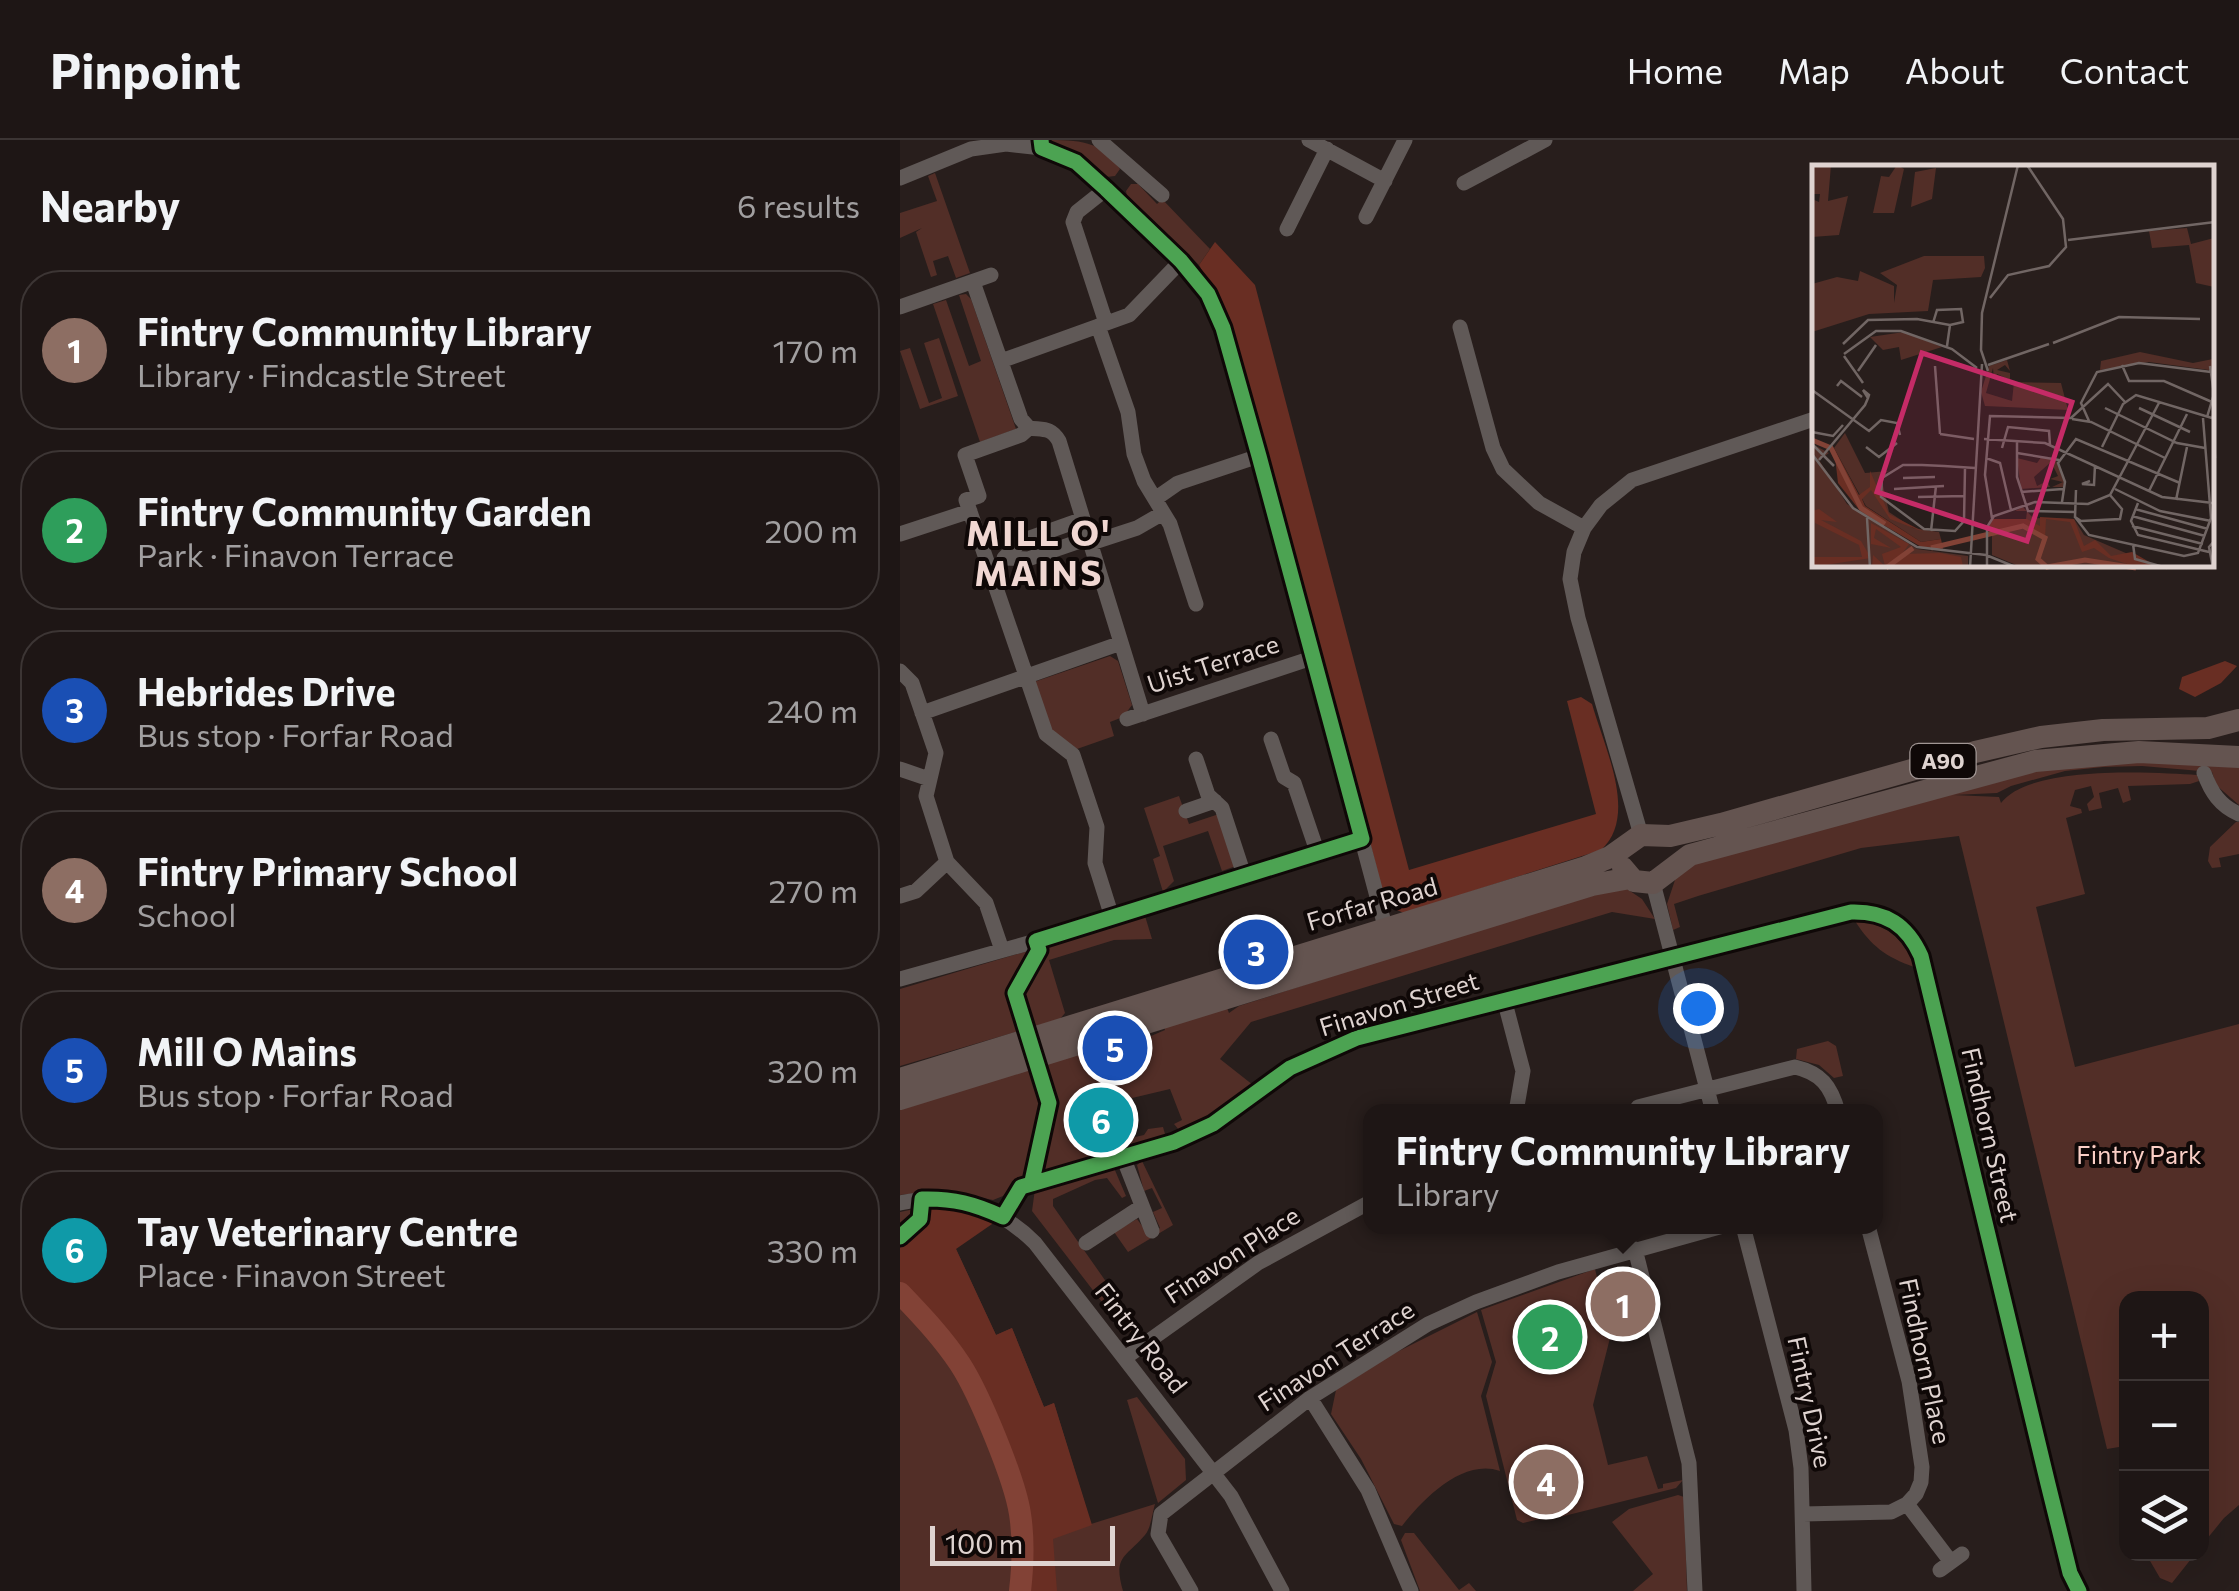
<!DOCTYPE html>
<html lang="en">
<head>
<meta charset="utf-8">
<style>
  :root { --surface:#1e1615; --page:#2b2322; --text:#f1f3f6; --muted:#a19fa0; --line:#3c3534; --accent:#9f9491 }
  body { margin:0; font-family:Commissioner,sans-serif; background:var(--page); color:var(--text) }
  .controls { position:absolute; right:30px; bottom:30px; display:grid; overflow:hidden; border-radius:20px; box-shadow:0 10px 40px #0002 }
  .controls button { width:90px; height:90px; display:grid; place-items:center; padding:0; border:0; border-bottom:2px solid var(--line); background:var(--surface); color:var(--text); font:50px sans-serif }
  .scale { position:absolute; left:30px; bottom:25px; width:185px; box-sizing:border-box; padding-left:10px; border:5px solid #dfd3d0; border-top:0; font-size:28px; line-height:35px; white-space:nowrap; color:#dfd3d0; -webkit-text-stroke:8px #0f0807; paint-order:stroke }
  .you { position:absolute; left:798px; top:868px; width:35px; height:35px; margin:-25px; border:8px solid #fff; border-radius:50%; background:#1a73e8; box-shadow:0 0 0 15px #1a73e833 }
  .badge { display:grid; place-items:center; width:65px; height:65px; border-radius:50%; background:var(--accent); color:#fff; font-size:32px; font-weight:700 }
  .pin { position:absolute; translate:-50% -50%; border:5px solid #fff; box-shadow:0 2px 10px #0006 }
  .popup { position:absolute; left:463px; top:964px; width:520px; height:130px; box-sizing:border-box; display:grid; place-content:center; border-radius:20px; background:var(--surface); filter:drop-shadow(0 2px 8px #0005); font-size:32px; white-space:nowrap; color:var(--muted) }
  .popup b { font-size:38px; color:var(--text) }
  .popup::after { content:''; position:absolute; left:50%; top:100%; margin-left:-20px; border:20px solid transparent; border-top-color:var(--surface) }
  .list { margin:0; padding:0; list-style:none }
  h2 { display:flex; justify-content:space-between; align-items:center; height:130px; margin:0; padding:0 40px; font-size:42px }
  h2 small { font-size:32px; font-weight:400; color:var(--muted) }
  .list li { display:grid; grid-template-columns:65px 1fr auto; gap:30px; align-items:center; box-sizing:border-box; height:160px; margin:0 20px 20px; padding:0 20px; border:2px solid var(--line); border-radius:40px }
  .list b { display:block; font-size:38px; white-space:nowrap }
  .list p { margin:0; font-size:32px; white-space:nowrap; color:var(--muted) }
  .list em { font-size:32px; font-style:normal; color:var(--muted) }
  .icon { flex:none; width:55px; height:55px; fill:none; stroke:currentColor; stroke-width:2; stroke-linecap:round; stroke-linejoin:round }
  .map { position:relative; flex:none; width:1339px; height:1451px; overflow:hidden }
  header { display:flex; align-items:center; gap:60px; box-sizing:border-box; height:140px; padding:0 50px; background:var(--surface); border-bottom:2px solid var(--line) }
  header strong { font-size:48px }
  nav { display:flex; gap:55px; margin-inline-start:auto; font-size:35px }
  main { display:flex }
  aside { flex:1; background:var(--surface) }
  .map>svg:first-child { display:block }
  .green { fill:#522e27 }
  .forest { fill:#692e23 }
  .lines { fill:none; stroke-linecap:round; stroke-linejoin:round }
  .river { stroke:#824236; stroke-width:22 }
  .minor { stroke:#605957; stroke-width:15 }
  .highway { stroke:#645450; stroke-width:22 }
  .cycleway-casing { stroke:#0f0807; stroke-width:21 }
  .cycleway { stroke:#4ca352; stroke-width:15 }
  .labels { text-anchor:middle; stroke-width:8; stroke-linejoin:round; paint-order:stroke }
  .shield { fill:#0f0807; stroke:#a19694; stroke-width:2.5 }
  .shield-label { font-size:22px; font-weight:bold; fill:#dfd3d0 }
  .street-label { font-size:25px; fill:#dfd3d0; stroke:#0f0807 }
  .park-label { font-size:25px; fill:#fbcfc6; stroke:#0f0807 }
  .district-label { font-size:35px; font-weight:bold; letter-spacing:2.5px; fill:#f0d7d2; stroke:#0f0807 }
  .inset-river { fill:none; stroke:#824236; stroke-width:5 }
  .inset-road { fill:none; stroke:#716664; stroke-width:2.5 }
  .view { fill:#c52b67; fill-opacity:0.15; stroke:#c52b67; stroke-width:5 }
  .inset-edge { fill:none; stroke:#dfd3d0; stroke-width:5 }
</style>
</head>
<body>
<header>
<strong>Pinpoint</strong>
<nav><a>Home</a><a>Map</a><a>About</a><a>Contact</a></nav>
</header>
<main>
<aside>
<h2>Nearby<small>6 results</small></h2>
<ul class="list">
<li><span class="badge" style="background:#8d6e63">1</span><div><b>Fintry Community Library</b><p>Library · Findcastle Street</p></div><em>170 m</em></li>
<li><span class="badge" style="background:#2e9e5b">2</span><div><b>Fintry Community Garden</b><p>Park · Finavon Terrace</p></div><em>200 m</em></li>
<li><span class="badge" style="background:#1a4fb4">3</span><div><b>Hebrides Drive</b><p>Bus stop · Forfar Road</p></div><em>240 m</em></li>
<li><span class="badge" style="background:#8d6e63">4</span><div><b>Fintry Primary School</b><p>School</p></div><em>270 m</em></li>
<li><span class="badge" style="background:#1a4fb4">5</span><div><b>Mill O Mains</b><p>Bus stop · Forfar Road</p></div><em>320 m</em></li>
<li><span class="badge" style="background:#0f9aa8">6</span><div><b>Tay Veterinary Centre</b><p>Place · Finavon Street</p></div><em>330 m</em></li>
</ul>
</aside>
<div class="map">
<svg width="1339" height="1451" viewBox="0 0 1339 1451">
  <rect width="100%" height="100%" fill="#281e1c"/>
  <path class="green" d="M146,0C177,0 202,0 220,29L215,36L206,37L180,16Z
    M35,33L70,133L56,138L48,116L33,121L37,135L31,137L16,92L22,88L0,98V73L37,61L28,36Z
    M231,44H238L257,64L262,59L310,109L299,125L227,56L226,51Z
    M66,154L71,159L116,289L80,302L33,164L46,160L69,226L81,221L59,155Z
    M39,198L58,256L20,269L0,211L10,208L29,263L42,258L24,203Z
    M210,516L218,521L232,565L223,577L210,582L214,596L177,609L152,592L134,542Z
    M1243,618L1339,627V665L1316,645L1312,632L1242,626L1203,627L1165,631L1111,646L1097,653L1053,655L1099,657L1101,663C1129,625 1253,632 1297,635L1299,641L1290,644L1228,646L1231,660L1223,663L1218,648L1199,653L1202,668L1189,671L1187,664L1194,657L1191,646L1175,650L1170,666L1181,669L1182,673L1166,678L1185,754L1136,767L1175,927L1339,884V1365L1324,1378L1302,1405V1158H1226V1325L1219,1307L1207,1309L1059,696L961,708L798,756L774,764L780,787L773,790L767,764L777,734L812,714L1115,632Z
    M279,656L289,684L319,674L336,726L322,731L308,691L263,706L274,741L263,752L253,719L260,716L244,668Z
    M1336,682H1339V714L1319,718L1321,727L1312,728L1308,721L1310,707Z
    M727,749L742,759L755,779L712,772L351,882L320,919L353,945C334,961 305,992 279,990L274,984L282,980L270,949L186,969L195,1006L244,995L248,989L263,987L265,994L260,1001L134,1033L117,1039L103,1056L93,1060L45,1050L0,1055V970L173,914L206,910L210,922L237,902L265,890L264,886L327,868L329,873L339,866L701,750Z
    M245,776L252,799L214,800L149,820L165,873L160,879L0,926V849Z
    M955,781C984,782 1006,799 1014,827C986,817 971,806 955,781Z
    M928,901L936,906L943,936L934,938L919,925L896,919L897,909Z
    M242,1021L273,1085L228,1112L214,1092L237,1079L248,1094L260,1088L253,1072L262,1068L252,1048L244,1051L237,1025Z
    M214,1028L226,1056L222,1058L207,1038L195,1040L153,1059V1066L242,1193L239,1195L222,1188L132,1071L135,1049Z
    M24,1067H50L56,1109L96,1195L112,1188L144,1267L154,1263L191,1384L255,1364C252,1374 251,1388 245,1395C225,1418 213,1416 223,1451H0V1072Z
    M695,1129L711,1194L693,1265L708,1325L747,1316L758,1349L763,1348V1344L783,1340L776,1348L660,1377L657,1375L623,1383L617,1380L586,1256L596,1222L581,1170Z
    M577,1172L592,1222L581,1256L600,1331C563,1318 523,1359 502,1386L494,1384L461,1319L431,1274L436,1250L491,1215Z
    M237,1257L285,1319L286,1340L258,1363L227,1260Z
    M778,1355L784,1357L787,1451H733L753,1434L712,1382L729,1369Z
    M505,1393H514L559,1450L569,1443L576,1451H520L501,1400Z
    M1246,1414H1245H1295L1272,1443L1260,1438Z"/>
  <path class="forest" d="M315,102L355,145L509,730L696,674L667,561L681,557L692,564C704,607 739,676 701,710L504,773L492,768L484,757L422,516L334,201L320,163L299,125Z
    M1325,521L1337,526L1321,543L1295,557L1279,549L1282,537Z
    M24,1067L74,1072L95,1082L56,1109L96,1195L112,1188L144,1267L154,1263L192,1385L153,1399L157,1451H120C123,1425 124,1400 120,1374C113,1337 80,1256 60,1224C43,1198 21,1175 0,1153V1097L20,1079Z"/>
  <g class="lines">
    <path class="river" d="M0,1153C21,1175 43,1198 60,1224C79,1253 115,1340 120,1374C124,1400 123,1425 120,1451"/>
    <path class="minor" d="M199,0L262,55
      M409,0L485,41
      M0,38L71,9L106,4L142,8L176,22L206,49L281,121L308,154L323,188L359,316L486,790
      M564,43L645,0
      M466,77L505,0
      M387,89L427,9
      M73,142L121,279L129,288
      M0,167L91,135
      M206,183L173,82L177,72L206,49
      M198,186L228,272L234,314L244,341L270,384L296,464
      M560,187L593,308L603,329L639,363L684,388
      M101,221L229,175L281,121
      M129,288L121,295L65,315L79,356L66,360L146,594L173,615L197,687L195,723L212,777
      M129,288C143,290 151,287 159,301L243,574
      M255,359L278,343L359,316
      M183,379L121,401L104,418L128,419L189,398
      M0,394L70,371
      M191,403L237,388L263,373
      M0,531L12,543L36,613L26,656L47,722L86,763L102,810
      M22,573L221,503
      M227,579L415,517
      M371,599L384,637L394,643L417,711
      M296,619L308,655L322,668L344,735
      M0,629L29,639
      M1304,633C1311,652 1320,666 1339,674
      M286,671L315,661
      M741,695L678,478L670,439L674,412L684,388L701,365L732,340L914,279
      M753,743L813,972
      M0,756L16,751L47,722
      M0,839L136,801L462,699
      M604,859L623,931L616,972
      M738,967L895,927C921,933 931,946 938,972
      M223,1017L252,1091
      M0,1063C51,1051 98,1066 135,1103L331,1356L382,1451
      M103,1077L121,1047L274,1002L313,984L390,928L457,898L951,772C986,771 1007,785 1021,816L1148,1344L1170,1433L1179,1451
      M843,1086L896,1290L901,1328L904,1451
      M186,1103L241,1067
      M735,1109L789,1323L795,1451
      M225,1218L358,1123L470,1062
      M410,1258L468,1350L511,1451
      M1007,1364L1051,1422
      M903,1374L991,1372L1007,1364L1016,1354L1021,1342L1022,1327L1009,1241L968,1086
      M1040,1430L1062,1414
      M291,1451L258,1394L261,1374L410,1258L528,1184L576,1162L658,1132L823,1086"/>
    <path class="highway" d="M723,728L734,741L753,743L790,715L1135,621L1239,612L1339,617
      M0,939L686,727L710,717L741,695L770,696L821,684L1075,612L1141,597L1203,590L1308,588L1339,580
      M0,959L692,745L730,738"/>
    <defs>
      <path id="cycleway" d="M132,1041L149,963L115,853L139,810L136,801L462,699L359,316L323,188L308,154L281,121L206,49L176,22L142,8L141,0
        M0,1097L20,1079L22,1059C53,1058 75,1064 103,1077L121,1047L274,1002L313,984L390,928L457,898L951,772C986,771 1007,785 1021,816L1148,1344L1170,1433L1179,1451"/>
    </defs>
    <use href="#cycleway" class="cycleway-casing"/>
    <use href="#cycleway" class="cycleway"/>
  </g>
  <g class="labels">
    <rect class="shield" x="1010.5" y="604" width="65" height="34" rx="8"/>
    <g class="shield-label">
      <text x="1043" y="629">A90</text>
    </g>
    <g class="street-label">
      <text transform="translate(313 524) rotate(-18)" y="9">Uist Terrace</text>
      <text transform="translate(472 764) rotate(-16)" y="9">Forfar Road</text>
      <text transform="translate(499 864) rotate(-17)" y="9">Finavon Street</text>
      <text transform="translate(1090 995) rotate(77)" y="9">Findhorn Street</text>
      <text transform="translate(332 1115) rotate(-33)" y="9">Finavon Place</text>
      <text transform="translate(241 1198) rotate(52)" y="9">Fintry Road</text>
      <text transform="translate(436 1216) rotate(-33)" y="9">Finavon Terrace</text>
      <text transform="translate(1025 1221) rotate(78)" y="9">Findhorn Place</text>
      <text transform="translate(910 1262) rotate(78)" y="9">Fintry Drive</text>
    </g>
    <g class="park-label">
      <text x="1239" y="1024">Fintry Park</text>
    </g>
    <g class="district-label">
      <text x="139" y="406">MILL O'<tspan x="139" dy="40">MAINS</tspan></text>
    </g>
  </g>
  <g transform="translate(912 25)">
    <rect width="402" height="402" fill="#281e1c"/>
    <path d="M0,0H19L16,36L36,31L27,70L0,72V34L7,37L8,29H0ZM85,0L92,4L82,48H61L69,11L77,12ZM124,3L120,34L99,42L103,7ZM375,63L379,79L402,73V122L384,118L377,80L340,83L337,66ZM112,91H172L173,103L169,112L121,115L116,146L57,149L0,167V119L25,112L46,116L48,106L82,121V138L85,120L68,108ZM92,167L130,182L89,195L87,182L71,185L58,172ZM328,187L381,198L401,194L402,221L397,205L337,197L288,205L289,196ZM195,195L198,206L193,200L185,205L198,208V215L185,209L182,215L181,203L174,228L200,236L202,217L249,218L256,245L173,241L169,227L177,201ZM33,268L53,308L76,306L69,312L77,347L101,363L127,367L129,374L109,377L54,341L22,283ZM0,279L17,288L7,295L35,339L105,384L156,391V402H0ZM230,291L244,295L252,317L251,322H240L251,317L238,314L246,311L239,297L222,312L225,321L235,316L238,322L209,324L205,293L225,298ZM211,342L221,353L262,354L272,370L346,402H209L180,390V354H214L215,346H203Z" fill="#522e27"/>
    <path d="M22,283L47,330L58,322V306L77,349L112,367L78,354L59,325L50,334L53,341L109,377L129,374L131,384L111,383L49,347L26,318ZM7,344L25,357L9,355L49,376L59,393L0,402V392H50L47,380L3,358L0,346ZM228,352L262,354L272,381L283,375L299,391L320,387L346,402H324L297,393L282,383L270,387L258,357L234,354L233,373L213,361L180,368L177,361L180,354H215L228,361ZM59,358L97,379L90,389L128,388L149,392L151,401L60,402L61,390L73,401L70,389L89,382L64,364L62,373L79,383L59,379Z" fill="#692e23"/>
    <path class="inset-river" d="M0,275L19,283L49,343L73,359M119,383L211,361L233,373L226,394L235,402L273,395L324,403M74,403L101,383"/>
    <path class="inset-road" d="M256,75L403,57M178,133L196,110L237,101L254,82L251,54L215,0M121,158L125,145L149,144L151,157L138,160M241,178L307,152L388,154M31,179L56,155L105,154L138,160L135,181M32,189L64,166H89L140,184L165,203M32,191L51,218M176,200L237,179M310,200L317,216H352L400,237M123,201L128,269M46,206L64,180M176,206L169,185L170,148L206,0M25,221L29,216L50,232M0,225L57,266L69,255L85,258L88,270M293,243L365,278L393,283M327,243L378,267M401,250L403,293M395,252L402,229L398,201M260,254L279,257L353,293M277,256L269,238L285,207L327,198L399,207M0,267L21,271L31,260M128,269L162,274M172,274L233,278L350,332L401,338M205,277V312L216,346L263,347M0,279L22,301M54,282L67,292L85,278M290,282L311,239L324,230L400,253M190,283L196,262L237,266L238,280M205,288L247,295M0,289L41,343L105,382L174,390L206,403M174,293L188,298L199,345M7,295L53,240L56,233L57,230L51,225L56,233M153,303L152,356L143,366L112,364L69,332L70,313L91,300H110L132,301L163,303M91,313L123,312M278,316L270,319L282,320L283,300M82,324L132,321M303,324L348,346L399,356M264,325L263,352L269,356L308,354L310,344L298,330M337,326L375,249M209,327L251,324M106,332L152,331M364,335L375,282M250,337L253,317L246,298L264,274L368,318M326,338L319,356L326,370L397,387M323,344L396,364M320,351L393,371M263,352L277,370L372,391L386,388L399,353L391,253M55,353L58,403M180,353L173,310L178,251L259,253L296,219L313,237M320,361L391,379M119,366L124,321M321,379L323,394L355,403M158,403L170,199M175,403V362L182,351L223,337L276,339L298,330L348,236M401,403L397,382L403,375"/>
    <path class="view" d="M110,188L260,237L215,376L65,327Z"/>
    <rect width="402" height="402" class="inset-edge"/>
  </g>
</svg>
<div class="controls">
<button>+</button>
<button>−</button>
<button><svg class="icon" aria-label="layers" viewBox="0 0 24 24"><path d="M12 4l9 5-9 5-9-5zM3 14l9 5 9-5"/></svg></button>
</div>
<div class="scale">100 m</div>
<div class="you"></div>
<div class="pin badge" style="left:723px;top:1164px;background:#8d6e63">1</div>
<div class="popup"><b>Fintry Community Library</b>Library</div>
<div class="pin badge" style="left:650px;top:1197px;background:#2e9e5b">2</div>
<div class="pin badge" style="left:356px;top:812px;background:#1a4fb4">3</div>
<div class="pin badge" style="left:646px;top:1342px;background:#8d6e63">4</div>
<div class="pin badge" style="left:215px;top:908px;background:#1a4fb4">5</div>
<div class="pin badge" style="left:201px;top:980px;background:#0f9aa8">6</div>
</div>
</main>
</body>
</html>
